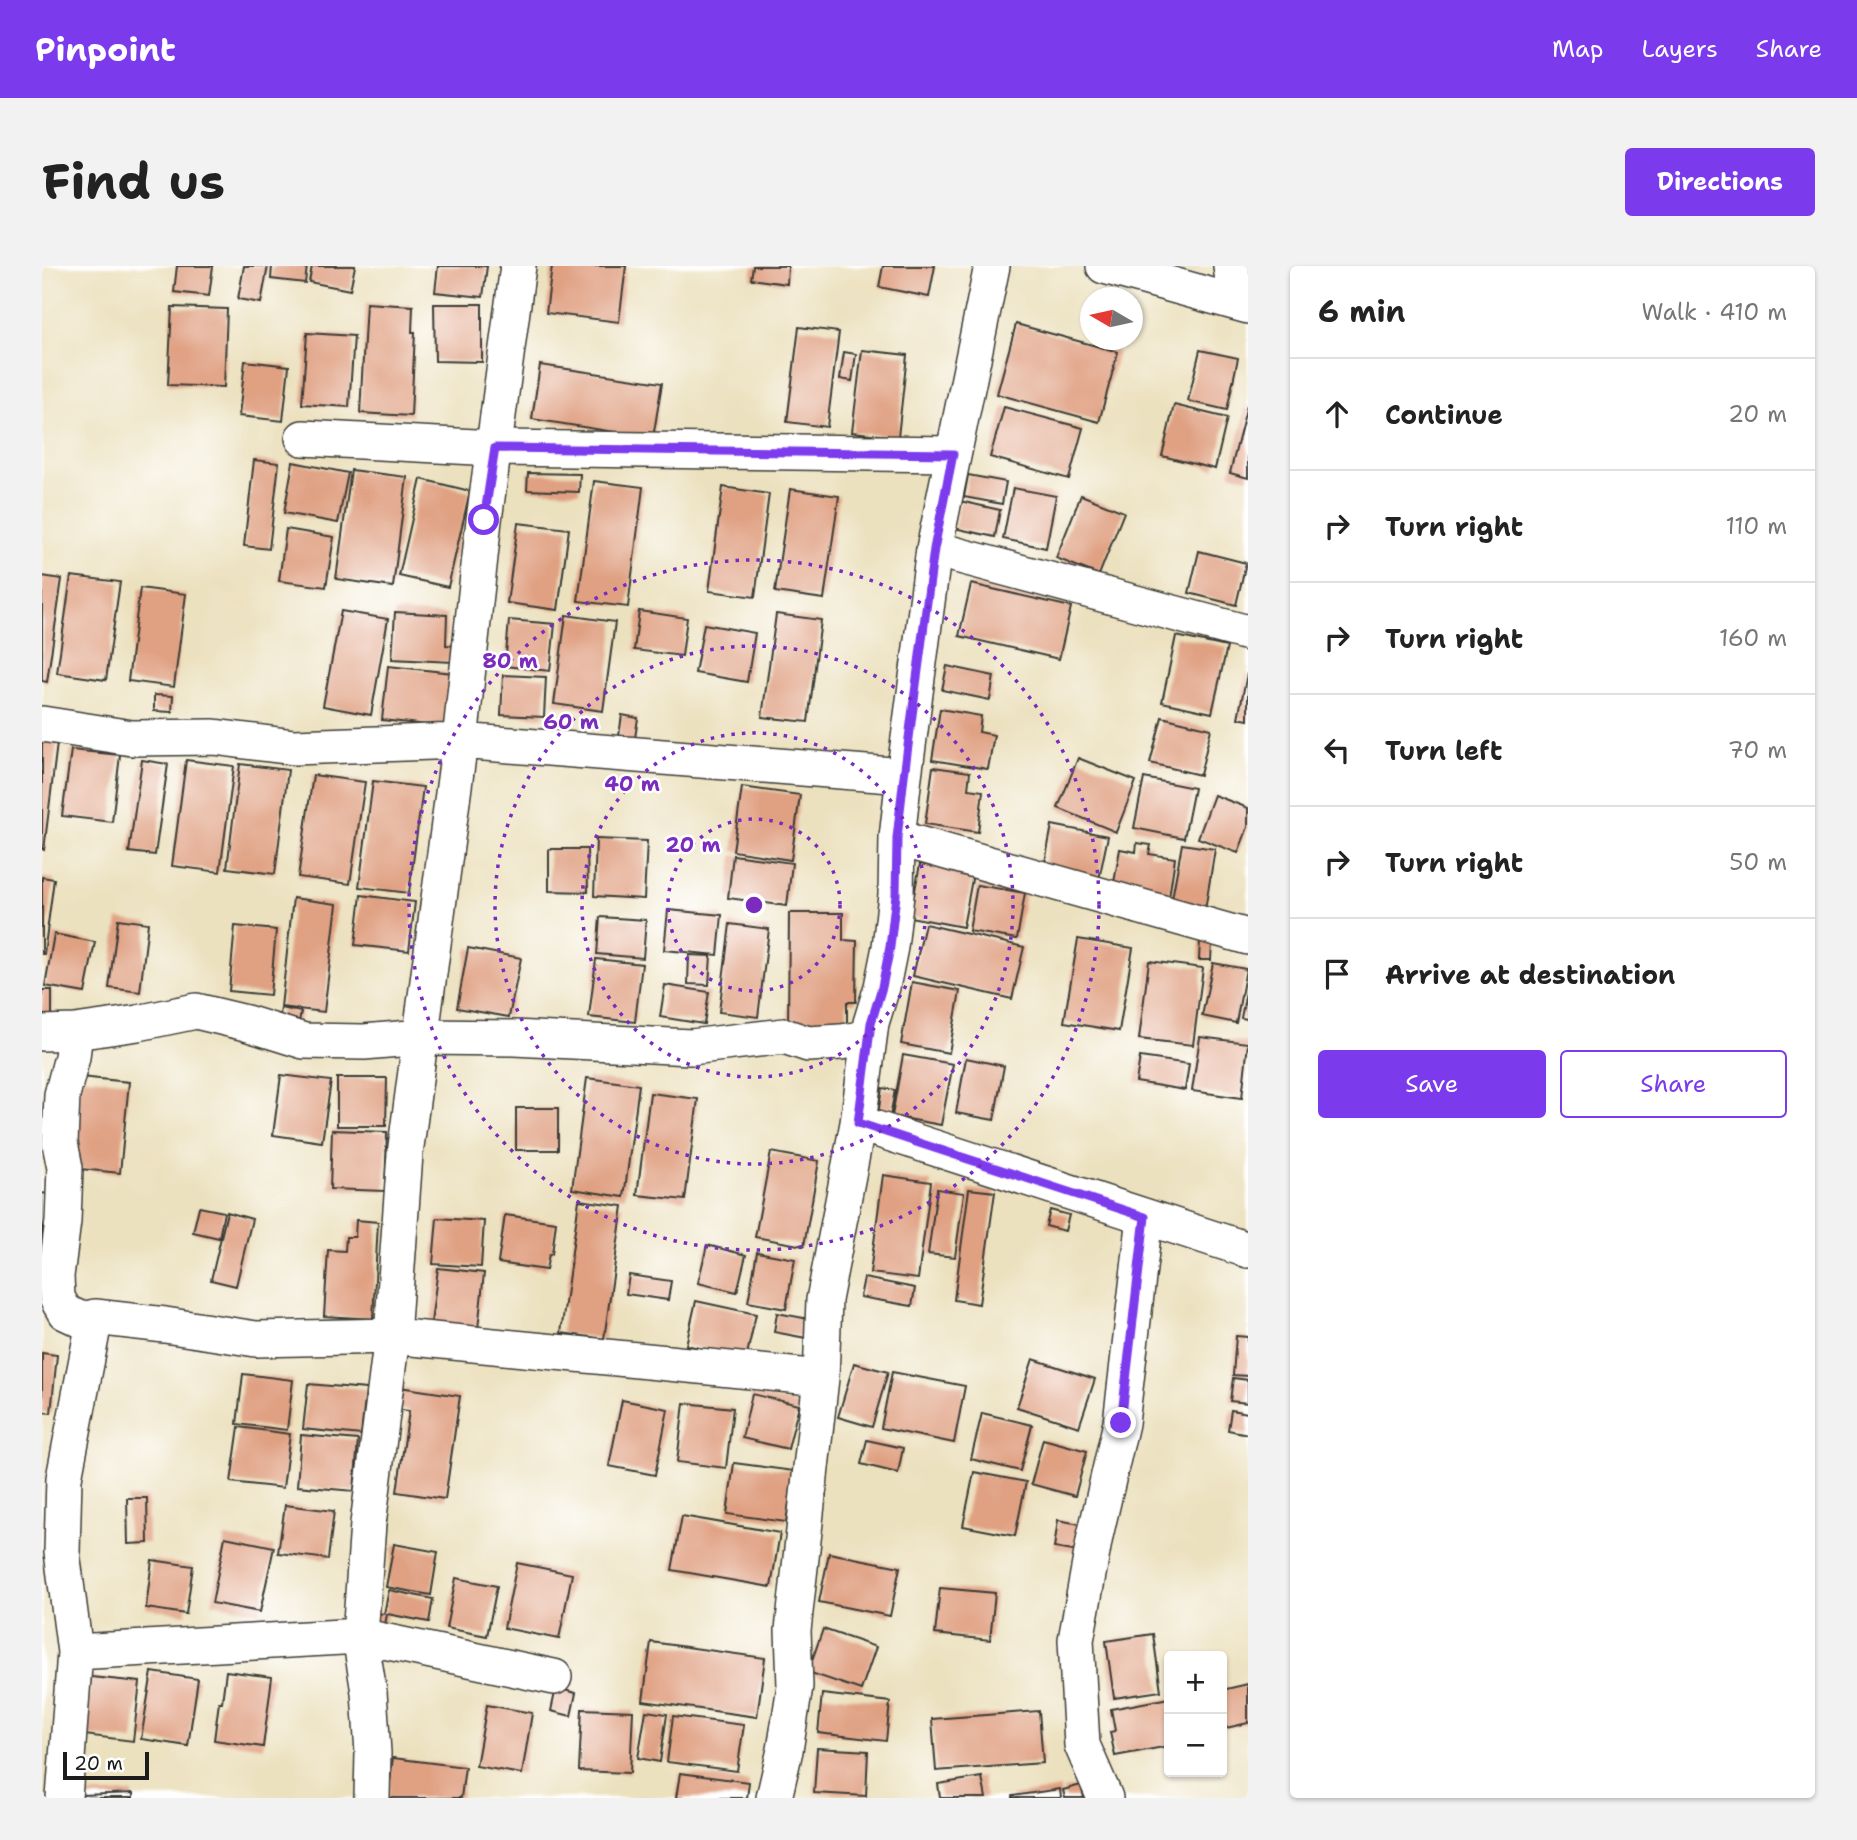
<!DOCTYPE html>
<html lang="en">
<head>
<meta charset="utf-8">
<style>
  :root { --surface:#fff; --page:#f2f2f2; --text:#222; --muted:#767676; --line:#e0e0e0; --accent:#7c3aed }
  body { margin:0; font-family:"Shantell Sans",sans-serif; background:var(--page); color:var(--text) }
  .controls { position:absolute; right:21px; bottom:21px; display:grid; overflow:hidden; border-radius:7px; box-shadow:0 2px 5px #0004 }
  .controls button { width:63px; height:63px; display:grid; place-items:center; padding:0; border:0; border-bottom:2px solid var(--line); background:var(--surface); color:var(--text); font:35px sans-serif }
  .compass { position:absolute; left:1038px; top:21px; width:63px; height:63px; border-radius:50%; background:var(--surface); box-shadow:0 2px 5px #0004; rotate:279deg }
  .scale { position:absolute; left:21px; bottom:18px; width:86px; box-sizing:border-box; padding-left:7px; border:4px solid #1c1c1c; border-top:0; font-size:19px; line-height:24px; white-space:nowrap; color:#1c1c1c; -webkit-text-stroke:5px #fff; paint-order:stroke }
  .stop { position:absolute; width:21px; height:21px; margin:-16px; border:5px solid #7c3aed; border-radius:50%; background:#fff }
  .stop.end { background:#7c3aed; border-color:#fff; box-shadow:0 2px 7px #0008 }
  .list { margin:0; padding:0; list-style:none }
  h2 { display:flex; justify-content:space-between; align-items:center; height:91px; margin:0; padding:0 28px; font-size:30px }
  h2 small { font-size:23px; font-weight:400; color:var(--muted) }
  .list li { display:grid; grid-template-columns:46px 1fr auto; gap:21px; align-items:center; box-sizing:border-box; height:112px; padding:0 28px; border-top:2px solid var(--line) }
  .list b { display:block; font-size:26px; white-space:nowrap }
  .list em { font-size:23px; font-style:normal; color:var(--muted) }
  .actions { display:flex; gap:14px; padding:21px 28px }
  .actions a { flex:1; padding:16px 0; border:2px solid var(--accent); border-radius:7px; text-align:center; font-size:24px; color:var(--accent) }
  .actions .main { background:var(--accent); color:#fff }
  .icon { flex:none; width:38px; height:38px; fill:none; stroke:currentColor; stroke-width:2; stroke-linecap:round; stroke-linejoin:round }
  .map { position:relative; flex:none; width:1206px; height:1532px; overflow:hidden; border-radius:7px }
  header { display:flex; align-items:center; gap:42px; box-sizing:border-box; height:98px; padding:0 35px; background:var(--accent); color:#fff }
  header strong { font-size:33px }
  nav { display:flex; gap:38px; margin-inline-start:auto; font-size:24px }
  .intro { display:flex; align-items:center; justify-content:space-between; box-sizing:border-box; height:168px; padding:0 42px }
  h1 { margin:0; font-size:49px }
  .button { padding:18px 32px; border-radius:7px; background:var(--accent); color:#fff; font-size:24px; font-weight:700 }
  main { display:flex; gap:42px; padding:0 42px }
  aside { flex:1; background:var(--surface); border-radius:7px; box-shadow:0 2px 5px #0004 }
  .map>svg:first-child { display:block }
  .building { fill:#e0a183 }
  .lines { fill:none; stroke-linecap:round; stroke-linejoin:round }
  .street-casing { stroke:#3b3a34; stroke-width:38 }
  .street { stroke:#fff; stroke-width:35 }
  .route { stroke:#7c3aed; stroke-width:9 }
  .ring { fill:none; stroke:#7b2cbf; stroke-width:3.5; stroke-dasharray:3.5 7 }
  .centre { fill:#7b2cbf; stroke:#fff; stroke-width:3.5 }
  .ring-label { font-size:21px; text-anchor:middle; font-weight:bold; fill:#7b2cbf; stroke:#fff; stroke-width:5; stroke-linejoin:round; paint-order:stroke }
</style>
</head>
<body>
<header>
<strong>Pinpoint</strong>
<nav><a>Map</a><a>Layers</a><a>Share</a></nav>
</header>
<div class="intro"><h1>Find us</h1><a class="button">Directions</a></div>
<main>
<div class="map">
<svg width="1206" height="1532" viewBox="0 0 1206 1532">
  <rect width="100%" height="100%" fill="#fff"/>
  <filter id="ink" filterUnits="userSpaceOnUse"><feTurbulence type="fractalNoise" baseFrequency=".0143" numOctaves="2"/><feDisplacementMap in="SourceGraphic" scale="14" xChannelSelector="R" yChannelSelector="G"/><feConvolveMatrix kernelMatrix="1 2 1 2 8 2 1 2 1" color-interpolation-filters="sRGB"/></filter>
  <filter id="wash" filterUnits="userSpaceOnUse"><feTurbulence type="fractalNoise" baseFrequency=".00686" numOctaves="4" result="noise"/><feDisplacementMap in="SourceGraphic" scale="28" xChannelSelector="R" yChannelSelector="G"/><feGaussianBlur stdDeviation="1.57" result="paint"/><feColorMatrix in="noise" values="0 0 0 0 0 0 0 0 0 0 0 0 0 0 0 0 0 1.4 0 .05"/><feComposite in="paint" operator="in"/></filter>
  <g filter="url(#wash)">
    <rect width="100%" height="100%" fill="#ece1bf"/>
    <g id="blocks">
      <path class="building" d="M135,0H171L167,30L132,26Z
        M202,0H226L219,37L196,33Z
        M230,0H265L263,17L229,13Z
        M270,0H313L308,24L267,16Z
        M396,0H445L441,31L393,26Z
        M510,0H584L577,56L504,47Z
        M711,0H746L745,18L709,13Z
        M841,0H893L887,31L837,21Z
        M324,37L371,40L370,66H373L369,150L318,147Z
        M392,38H440V96L393,95Z
        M130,41L185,43L182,121L126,119Z
        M974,58L1076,86L1057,156L955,128Z
        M757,61L797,66L785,161L745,156Z
        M265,67L312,70L307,141L260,138Z
        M820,84L865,89L856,171L810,166Z
        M1158,84L1196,92L1185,144L1146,135Z
        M802,86L814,88L810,115L798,113Z
        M203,95L247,100L241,155L197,150Z
        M498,99L620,117L611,172L490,153Z
        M1132,139L1185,152L1173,203L1120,190Z
        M1205,139H1206V212L1188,207Z
        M962,141L1041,162L1027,213L948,191Z
        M212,194L237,197L227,283L202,280Z
        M251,196L306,207L296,257L242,247Z
        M309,204L365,211L351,321L294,313Z
        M486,207L538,208L537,226L485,224Z
        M926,209L964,216L960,238L922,231Z
        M379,213L428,225L406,321L357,310Z
        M552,215L601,221L586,341L536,335Z
        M681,221L727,228L713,331L667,325Z
        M971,222L1014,230L1004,282L961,273Z
        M748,223L797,230L782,333L733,326Z
        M1039,229L1082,246L1057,309L1014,292Z
        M918,235L958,244L953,271L912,262Z
        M476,257L527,263L516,344L465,337Z
        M244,263L292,271L284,321L237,315Z
        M1157,285L1204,297L1194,339L1147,327Z
        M0,310L20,313L5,416L0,415Z
        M29,310L78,316L64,414L15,407Z
        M929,318L1029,341L1017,393L917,370Z
        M98,322L144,328L132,421L86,415Z
        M299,345L346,353L329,449L281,440Z
        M597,345L645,352L640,390L592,384Z
        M353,346L405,349L404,379L413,380L411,396L350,393Z
        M734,348L779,354L766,456L720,451Z
        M524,349L573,356L561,445L512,438Z
        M467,354L513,358L508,405L463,400Z
        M662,358L713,367L705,416L653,407Z
        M1134,370L1185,381L1170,447L1120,436Z
        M346,400L411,407L405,461L340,454Z
        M905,400L952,410L948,434L900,424Z
        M1205,408H1206V454L1196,452Z
        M461,409L504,411L502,451L459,449Z
        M112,429L131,430L130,446L112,445Z
        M898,443L939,450L937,466L952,469L946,503L890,494Z
        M580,449L596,452L592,479L576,477Z
        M1120,451L1169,463L1158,509L1108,497Z
        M0,475L15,477L2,584L0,583Z
        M29,484L78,489L70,556L20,550Z
        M1036,492L1094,515L1074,566L1016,542Z
        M100,494L126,498L113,589L87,586Z
        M144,494L192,500L178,606L130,600Z
        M198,498L246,504L233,608L185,602Z
        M891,501L928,506L926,523L941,525L936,566L883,558Z
        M271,509L323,516L308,618L256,611Z
        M1102,512L1152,522L1142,572L1092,562Z
        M331,515L381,521L367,627L317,621Z
        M700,521L758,529L749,594L691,585Z
        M1172,529L1206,542V561L1196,587L1156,572Z
        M1010,559L1066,570L1056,618L1001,607Z
        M554,573L605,575L602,633L552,630Z
        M1095,577L1109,579L1107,588L1133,592L1126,638L1070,628L1078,583L1094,586Z
        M1140,578L1173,583L1163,644L1129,638Z
        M507,583H545L546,626L507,625Z
        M691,589L750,597L745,640L686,632Z
        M878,598L931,608L921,661L868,651Z
        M0,611L12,613L2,688H0Z
        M935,619L983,627L975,673L927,665Z
        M319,629L373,636L367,685L313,679Z
        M251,632L295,638L282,746L239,741Z
        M626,644L680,649L676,689L622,684Z
        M747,647H801V674L815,675L814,736H805V765L746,764Z
        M558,651L604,654L601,692L555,688Z
        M76,653L106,657L98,726L67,722Z
        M688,658L727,663L716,751L677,746Z
        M883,658L982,681L970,733L871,710Z
        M193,660L234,664L228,729L187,725Z
        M12,668L53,676L43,727L3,720Z
        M1036,673L1091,682L1077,765L1022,756Z
        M1158,674L1170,675L1169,694H1157Z
        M426,682L479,692L467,751L415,742Z
        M647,689L669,690L667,719L646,718Z
        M554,693L600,698L593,756L547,751Z
        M1107,695L1161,702L1151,779L1097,773Z
        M1171,697L1204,703L1194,757L1160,750Z
        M870,716L918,725L907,787L859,778Z
        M623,719L667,726L662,758L618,751Z
        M1205,721H1206V753L1199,752Z
        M0,724H10V751H0Z
        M239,742L259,746L255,765L236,762Z
        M1158,771L1206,777L1200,832L1150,825Z
        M861,789L911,798L899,859L850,850Z
        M1098,791L1147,798L1143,824L1094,816Z
        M924,792L962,800L952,854L914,847Z
        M239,809L289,815L280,876L231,869Z
        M38,811L87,816L78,907L29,902Z
        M295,812H345L344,860H295Z
        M545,812L597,819L582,931L530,923Z
        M840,822L853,824L848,851L836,849Z
        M608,827L656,833L643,934L595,929Z
        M474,842H516V884H474Z
        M290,864L345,866L343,925L288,923Z
        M729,886L777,895L762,980L713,971Z
        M841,909L889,916L876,1013L828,1007Z
        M895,923L922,927L913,991L886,988Z
        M927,923L953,926L937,1038L912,1034Z
        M0,927L16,930L0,1033Z
        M537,934L581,940L562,1073L519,1067Z
        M157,941L182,946L177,972L151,966Z
        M1008,944L1027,949L1023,965L1004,960Z
        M185,946L210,953L194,1020L169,1014Z
        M463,949L514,956L510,988H507L504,1004L456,997Z
        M395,952L442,955L439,1001L391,998Z
        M314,954L336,956L331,1053L282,1050L286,984L303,985L304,971H313Z
        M665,979L704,989L695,1026L656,1017Z
        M715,986L753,993L744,1043L706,1036Z
        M396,1002L442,1007L436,1063L389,1057Z
        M587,1009L629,1015L626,1034L584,1028Z
        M822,1012L873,1022L870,1040L818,1031Z
        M654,1035L714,1048L704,1093L644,1079Z
        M735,1047L767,1053L764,1072L732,1066Z
        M1194,1070L1206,1071V1110L1191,1109Z
        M0,1087L15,1089L9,1147L0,1146Z
        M991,1093L1053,1113L1037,1161L975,1141Z
        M812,1097L846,1106L830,1161L796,1151Z
        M850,1106L923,1120L912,1177L839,1162Z
        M201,1108L251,1114L245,1164L195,1158Z
        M1191,1112L1206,1114V1137L1188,1135Z
        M266,1118L324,1123L319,1169L261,1163Z
        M357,1121L418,1130L403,1233L355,1226L367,1145L353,1143Z
        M710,1128L757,1139L746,1183L700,1172Z
        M580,1134L626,1143L613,1209L567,1200Z
        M642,1137L691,1142L684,1202L635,1196Z
        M1189,1144L1206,1147V1168L1186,1164Z
        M940,1147L990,1159L978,1205L929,1193Z
        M197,1161L248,1168L241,1222L189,1216Z
        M259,1169L316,1174L312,1225L255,1220Z
        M1001,1173L1045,1185L1033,1230L989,1218Z
        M825,1174L861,1182L856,1207L819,1198Z
        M692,1197L752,1205L744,1256L685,1248Z
        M932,1206L984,1216L973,1270L921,1260Z
        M85,1232H105L106,1277L86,1278Z
        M243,1239L292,1245L286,1293L236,1287Z
        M640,1250L738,1267L729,1321L630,1304Z
        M1016,1254L1043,1259L1038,1286L1012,1282Z
        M183,1271L232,1281L218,1346L170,1337Z
        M352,1278L396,1286L389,1329L344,1321Z
        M787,1287L858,1301L848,1350L777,1336Z
        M110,1294L151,1300L144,1348L104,1342Z
        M475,1297L530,1308L517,1373L462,1362Z
        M414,1312L455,1320L445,1370L404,1362Z
        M898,1322L953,1327L948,1374L893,1368Z
        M347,1324L391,1333L387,1356L345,1348L341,1370L329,1346L342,1348Z
        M781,1363L834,1381L819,1424L766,1406Z
        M1111,1368L1119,1425L1072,1432L1064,1375Z
        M609,1376L723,1392L715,1451L601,1435Z
        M184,1405L230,1411L221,1481L172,1474L177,1436H180Z
        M110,1406L156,1413L146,1480L99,1473Z
        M49,1411L98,1416L91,1475L42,1469Z
        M1206,1418V1457L1180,1463V1424Z
        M514,1422L534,1427L529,1450L509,1445Z
        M780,1428L848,1436L844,1475L776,1467Z
        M1127,1432V1480L1073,1490L1068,1466L1073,1465L1069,1443Z
        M445,1439L490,1447L480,1508L434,1500Z
        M540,1443L591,1445L588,1507L537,1505Z
        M604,1445L625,1448L618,1496L596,1492Z
        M997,1445L1001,1497L894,1505L890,1453Z
        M631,1450L702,1459L695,1505L625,1496Z
        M775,1482L826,1485L824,1530L772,1527Z
        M351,1492L423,1501L419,1532H346Z
        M638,1507L707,1516L705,1532H634Z
        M940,1511L944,1532H898L896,1518Z
        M1039,1519L1042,1532H1023L1021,1524Z
        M1018,1523L1019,1532H970V1530Z
        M91,1527V1532H40V1529Z"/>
    </g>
  </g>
  <g filter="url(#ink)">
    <use href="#blocks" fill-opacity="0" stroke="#3b3a34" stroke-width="2"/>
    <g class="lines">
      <defs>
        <path id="street" d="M1062,0L1206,40
          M1189,0L1194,36
          M261,172L453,182L911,188
          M892,283L1206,367
          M0,458L90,472L172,471L252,481L418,475L862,510
          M855,572L1206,671
          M33,766L30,791L20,829L18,877L23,902L21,955L14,1010L15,1032L23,1046L40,1054L53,1051L123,1059L214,1073L350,1070L779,1112
          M0,767L33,766L96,757L154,745L204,757L262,775L322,776L380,771L472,772L649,781L742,770L766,778L799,776L827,772
          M816,857L1206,984
          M53,1051L22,1212L20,1286L33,1386L318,1370L512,1411
          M22,1532L33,1386
          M330,1532L331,1487L327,1426L318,1370L326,1258L350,1070L363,888L418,475L442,254L476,0
          M732,1532L743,1484L753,1420L751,1364L779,1112L782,1034L816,857L829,757L840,721L848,681L854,629L855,572L862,510L892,283L950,0
          M1063,1532L1040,1479L1034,1374L1053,1270L1079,1157L1103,951"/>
      </defs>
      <use href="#street" class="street-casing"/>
      <use href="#street" class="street"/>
    </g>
  </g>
  <g class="lines" filter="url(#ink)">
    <path class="route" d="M442,254L453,182L911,188L892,283L862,510L855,572L854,629L848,681L840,721L829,757L816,857L1103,951L1079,1157"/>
  </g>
  <g class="ring">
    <circle cx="712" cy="639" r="86"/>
    <circle cx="712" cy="639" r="172"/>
    <circle cx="712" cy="639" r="259"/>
    <circle cx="712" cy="639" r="345"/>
  </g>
  <circle cx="712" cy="639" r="10" class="centre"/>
  <g class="ring-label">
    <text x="468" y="402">80 m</text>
    <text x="529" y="463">60 m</text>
    <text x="590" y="525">40 m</text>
    <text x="651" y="586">20 m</text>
  </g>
</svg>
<div class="controls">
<button>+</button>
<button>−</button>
</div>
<svg class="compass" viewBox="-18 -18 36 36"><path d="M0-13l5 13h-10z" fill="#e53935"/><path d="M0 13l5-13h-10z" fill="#767676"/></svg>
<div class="scale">20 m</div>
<div class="stop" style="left:442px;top:254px"></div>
<div class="stop end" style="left:1079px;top:1157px"></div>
</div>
<aside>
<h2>6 min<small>Walk · 410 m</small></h2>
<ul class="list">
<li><svg class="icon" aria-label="ahead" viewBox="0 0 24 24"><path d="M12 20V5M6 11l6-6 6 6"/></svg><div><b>Continue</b></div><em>20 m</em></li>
<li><svg class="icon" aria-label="right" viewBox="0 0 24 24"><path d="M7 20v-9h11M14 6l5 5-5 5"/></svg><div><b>Turn right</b></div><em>110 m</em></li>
<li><svg class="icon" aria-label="right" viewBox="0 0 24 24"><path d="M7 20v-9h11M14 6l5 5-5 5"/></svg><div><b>Turn right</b></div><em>160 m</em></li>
<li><svg class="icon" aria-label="left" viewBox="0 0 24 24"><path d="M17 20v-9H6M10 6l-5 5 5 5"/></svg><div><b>Turn left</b></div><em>70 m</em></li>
<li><svg class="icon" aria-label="right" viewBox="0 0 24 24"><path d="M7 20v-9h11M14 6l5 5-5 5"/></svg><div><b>Turn right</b></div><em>50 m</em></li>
<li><svg class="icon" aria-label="arrive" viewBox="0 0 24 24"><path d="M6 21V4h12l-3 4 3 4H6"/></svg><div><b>Arrive at destination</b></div></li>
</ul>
<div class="actions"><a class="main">Save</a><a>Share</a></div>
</aside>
</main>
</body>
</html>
